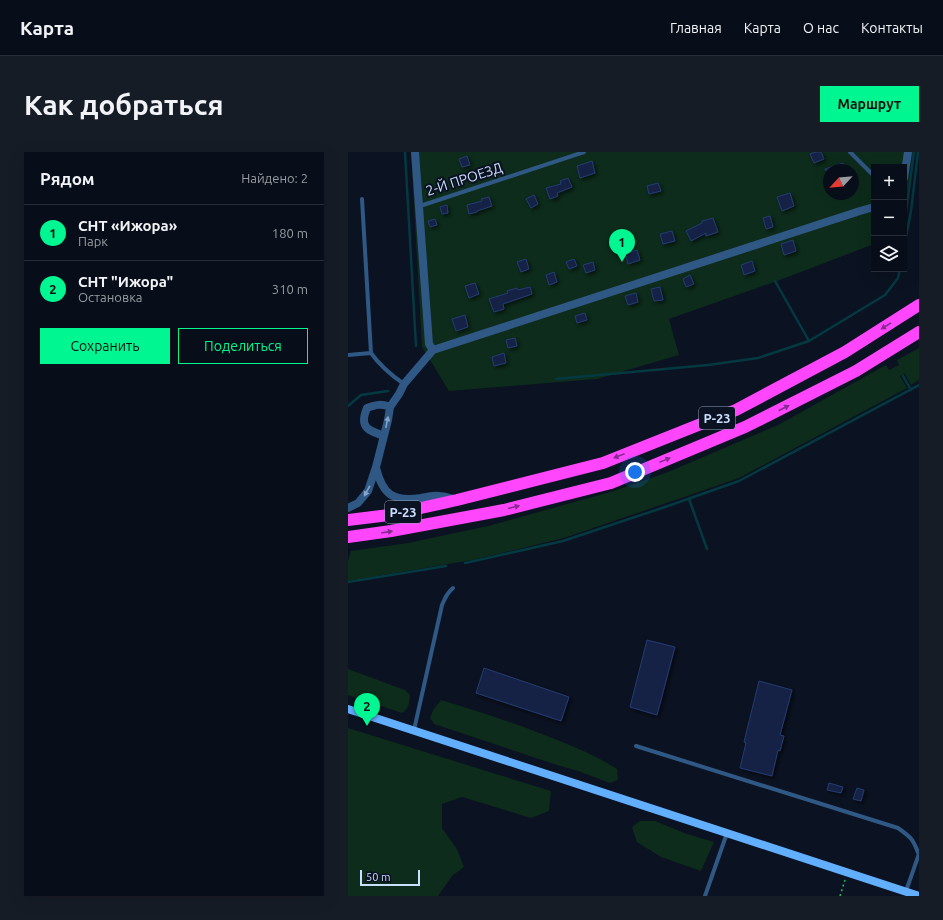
<!DOCTYPE html>
<html lang="ru">
<head>
<meta charset="utf-8">
<style>
  :root { --surface:#080e19; --page:#161c26; --text:#f1f3f6; --muted:#989ca2; --line:#292e38; --accent:#00f691 }
  body { margin:0; font-family:Ubuntu,sans-serif; background:var(--page); color:var(--text) }
  .controls { position:absolute; right:12px; top:12px; display:grid; overflow:hidden; border-radius:0px; box-shadow:0 4px 16px #0002 }
  .controls button { width:36px; height:36px; display:grid; place-items:center; padding:0; border:0; border-bottom:1px solid var(--line); background:var(--surface); color:var(--text); font:20px sans-serif }
  .compass { position:absolute; left:475px; top:12px; width:36px; height:36px; border-radius:50%; background:var(--surface); box-shadow:0 4px 16px #0002; rotate:244deg }
  .scale { position:absolute; left:12px; bottom:10px; width:60px; box-sizing:border-box; padding-left:4px; border:2px solid #cbdfff; border-top:0; font-size:11px; line-height:14px; white-space:nowrap; color:#cbdfff; -webkit-text-stroke:3px #0b1221; paint-order:stroke }
  .you { position:absolute; left:287px; top:320px; width:14px; height:14px; margin:-10px; border:3px solid #fff; border-radius:50%; background:#1a73e8; box-shadow:0 0 0 6px #1a73e833 }
  .badge { display:grid; place-items:center; width:26px; height:26px; border-radius:50%; background:var(--accent); color:#111; font-size:13px; font-weight:700 }
  .pin { position:absolute; translate:-50% -33px; filter:drop-shadow(0 1px 2px #0008) }
  .pin::after { content:''; position:absolute; top:21px; width:14px; height:12px; background:inherit; clip-path:polygon(0 0,100% 0,50% 100%) }
  .list { margin:0; padding:0; list-style:none }
  h2 { display:flex; justify-content:space-between; align-items:center; height:52px; margin:0; padding:0 16px; font-size:17px }
  h2 small { font-size:13px; font-weight:400; color:var(--muted) }
  .list li { display:grid; grid-template-columns:26px 1fr auto; gap:12px; align-items:center; box-sizing:border-box; height:56px; padding:0 16px; border-top:1px solid var(--line) }
  .list b { display:block; font-size:15px; white-space:nowrap }
  .list p { margin:0; font-size:13px; white-space:nowrap; color:var(--muted) }
  .list em { font-size:13px; font-style:normal; color:var(--muted) }
  .actions { display:flex; gap:8px; padding:12px 16px }
  .actions a { flex:1; padding:9px 0; border:1px solid var(--accent); border-radius:0px; text-align:center; font-size:14px; color:var(--accent) }
  .actions .main { background:var(--accent); color:#111 }
  .icon { flex:none; width:22px; height:22px; fill:none; stroke:currentColor; stroke-width:2; stroke-linecap:round; stroke-linejoin:round }
  .map { position:relative; flex:none; width:571px; height:744px; overflow:hidden; border-radius:0px }
  header { display:flex; align-items:center; gap:24px; box-sizing:border-box; height:56px; padding:0 20px; background:var(--surface); border-bottom:1px solid var(--line) }
  header strong { font-size:19px }
  nav { display:flex; gap:22px; margin-inline-start:auto; font-size:14px }
  .intro { display:flex; align-items:center; justify-content:space-between; box-sizing:border-box; height:96px; padding:0 24px }
  h1 { margin:0; font-size:28px }
  .button { padding:10px 18px; border-radius:0px; background:var(--accent); color:#111; font-size:14px; font-weight:700 }
  main { display:flex; gap:24px; padding:0 24px }
  aside { flex:1; background:var(--surface); border-radius:0px; box-shadow:0 4px 16px #0002 }
  .map>svg:first-child { display:block }
  .green { fill:#0d2c1b; fill-rule:evenodd }
  .lines { fill:none; stroke-linecap:round; stroke-linejoin:round }
  .stream { stroke:#043941; stroke-width:2.5 }
  .building { fill:#152344; stroke:#243c73; filter:url(#shadow) }
  .path { stroke:#21bd64; stroke-width:1.5; stroke-dasharray:2 3; stroke-linecap:butt }
  .lane { stroke:#305885; stroke-width:4 }
  .street { stroke:#305885; stroke-width:8 }
  .secondary { stroke:#62aeff; stroke-width:8 }
  .highway { stroke:#ff46fd; stroke-width:12 }
  .oneway { fill:#852c8f }
  .oneway2 { fill:#85a2c8 }
  .labels { text-anchor:middle; stroke-width:4; stroke-linejoin:round; paint-order:stroke }
  .shield { fill:#0b1221; stroke:#91a2bc; stroke-width:1 }
  .shield-label { font-size:13px; font-weight:bold; fill:#cbdfff }
  .street-label { font-size:14px; fill:#cbdfff; stroke:#0b1221 }
</style>
</head>
<body>
<header>
<strong>Карта</strong>
<nav><a>Главная</a><a>Карта</a><a>О нас</a><a>Контакты</a></nav>
</header>
<div class="intro"><h1>Как добраться</h1><a class="button">Маршрут</a></div>
<main>
<aside>
<h2>Рядом<small>Найдено: 2</small></h2>
<ul class="list">
<li><span class="badge">1</span><div><b>СНТ «Ижора»</b><p>Парк</p></div><em>180 m</em></li>
<li><span class="badge">2</span><div><b>СНТ &quot;Ижора&quot;</b><p>Остановка</p></div><em>310 m</em></li>
</ul>
<div class="actions"><a class="main">Сохранить</a><a>Поделиться</a></div>
</aside>
<div class="map">
<svg width="571" height="744" viewBox="0 0 571 744">
  <defs>
    <filter id="shadow"><feDropShadow dx="2" dy="2" stdDeviation="2" flood-color="#0009"/></filter>
  </defs>
  <rect width="100%" height="100%" fill="#0b1221"/>
  <path class="green" d="M63,0H565L556,63V15H526V92L432,128L321,167L331,203L249,227L101,239L74,195ZM481,18H505V42H481Z
    M571,196V228L563,233L557,222L552,224L559,236L391,326L339,344L216,386L124,408L0,429V409L3,399L60,391L140,374L266,339L320,320L430,273L538,213L541,218L551,213L549,208Z
    M0,517L57,538L62,543C61,552 61,556 54,561L0,543Z
    M93,548C133,560 173,573 212,589C231,597 251,605 269,617L270,628L262,631L230,619L209,613L86,572L82,566L85,558Z
    M0,576L203,639L201,659L183,666L114,645L94,652V676L109,697L116,715L104,724L90,744H0Z
    M292,669H307L339,682L366,690L353,719L313,705L289,690L284,675Z"/>
  <g class="lines">
    <path class="stream" d="M57,0L68,194
      M556,74L566,0
      M556,95L563,59L570,0
      M461,189L537,143L550,126L552,117
      M555,224L563,238
      M208,227L360,213L410,206L461,189L427,129
      M0,254L13,243L40,239
      M341,347L359,397
      M117,411L215,389L317,355L391,329L571,233
      M0,430L98,414"/>
  </g>
  <path class="building" d="M468,0H473L476,7L466,11L462,2Z
    M119,4L122,13L114,15L111,7Z
    M244,9L247,21L232,26L229,14Z
    M495,11L497,18H477V17Z
    M220,26L224,35L209,41L210,44L202,47L198,36L213,32L212,29Z
    M310,31L313,39L301,42L299,34Z
    M442,41L446,54L434,59L429,45Z
    M186,43L190,52L183,56L178,47Z
    M141,45L144,54L129,59V60L121,62L119,53L134,49L133,47Z
    M99,53L100,61L94,62L92,55Z
    M422,64L425,75L418,77L415,66Z
    M365,66L370,80L358,84V81L343,89L338,79L354,71V69Z
    M87,67L89,73L82,75L80,69Z
    M324,79L327,89L315,92L312,82Z
    M445,88L448,99L436,103L433,92Z
    M289,98L292,108L280,112L277,102Z
    M178,107L181,117L173,120L169,110Z
    M226,107L229,114L221,117L218,110Z
    M404,109L407,119L396,123L393,113Z
    M245,110L247,118L238,121L235,113Z
    M206,120L209,130L201,133L198,123Z
    M342,123L346,132L338,135L335,127Z
    M127,131L131,142L121,146L117,134Z
    M182,135L184,142L155,152L156,157L146,160L141,147L160,141L159,139L169,136L170,138Z
    M312,135L315,148L306,149L303,137Z
    M288,141L290,150L280,153L277,144Z
    M237,161L239,168L229,171L227,164Z
    M117,163L120,175L108,179L104,167Z
    M167,186L169,194L160,196L158,188Z
    M156,201L158,211L146,214L144,205Z
    M299,488L327,495L309,563L282,555Z
    M136,516L221,545L213,569L128,541Z
    M411,529L444,538L432,583L436,584L432,599L430,598L424,624L392,616L398,591L396,590Z
    M481,631L495,635L493,641L479,638Z
    M509,636L516,638L513,649L505,647Z"/>
  <g class="lines">
    <path class="path" d="M556,78L559,79
      M492,744L497,728"/>
    <path class="lane" d="M502,0L526,24
      M14,47L23,201
      M72,54L236,0
      M0,203L23,201C32,214 43,223 56,232
      M66,578L94,453C97,446 99,441 105,436
      M288,594L550,676C564,686 565,687 571,703
      M558,739L571,702
      M357,744L379,681"/>
    <path class="street" d="M67,0L81,192L85,198
      M556,26L560,0
      M36,284C19,278 11,275 19,256C27,253 34,251 42,255
      M28,316C35,343 45,350 73,346C78,345 85,343 91,344C96,344 101,346 106,347
      M0,356L10,351L20,339L28,315L40,268L42,255L51,242L56,232L85,198L512,59L526,55"/>
    <path class="secondary" d="M0,557L571,744"/>
    <path class="highway" d="M0,368L41,363L109,348L255,311L388,258L497,200L571,153
      M0,385L43,379L156,358L263,331L397,275L508,219L571,180"/>
  </g>
  <defs><path id="oneway-solid" d="M-6-.8H1V-3.2L6.5 0L1 3.2V.8H-6Z"/></defs>
  <g class="oneway">
    <use href="#oneway-solid" transform="translate(538 174) rotate(148)"/>
    <use href="#oneway-solid" transform="translate(436 256) rotate(-27)"/>
    <use href="#oneway-solid" transform="translate(271 304) rotate(159)"/>
    <use href="#oneway-solid" transform="translate(317 308) rotate(-22)"/>
    <use href="#oneway-solid" transform="translate(166 355) rotate(-14)"/>
    <use href="#oneway-solid" transform="translate(39 380) rotate(-9)"/>
  </g>
  <g class="oneway2">
    <use href="#oneway-solid" transform="translate(39 270) rotate(-78)"/>
    <use href="#oneway-solid" transform="translate(19 339) rotate(119)"/>
  </g>
  <g class="labels">
    <g class="shield">
      <rect x="351" y="255" width="36" height="22" rx="3"/>
      <rect x="37" y="349" width="36" height="22" rx="3"/>
    </g>
    <g class="shield-label">
      <text x="369" y="271">Р-23</text>
      <text x="55" y="365">Р-23</text>
    </g>
    <g class="street-label">
      <text transform="translate(116 27) rotate(-18)" y="5">2-Й ПРОЕЗД</text>
    </g>
  </g>
</svg>
<div class="controls">
<button>+</button>
<button>−</button>
<button><svg class="icon" aria-label="layers" viewBox="0 0 24 24"><path d="M12 4l9 5-9 5-9-5zM3 14l9 5 9-5"/></svg></button>
</div>
<svg class="compass" viewBox="-18 -18 36 36"><path d="M0-13l5 13h-10z" fill="#e53935"/><path d="M0 13l5-13h-10z" fill="#989ca2"/></svg>
<div class="scale">50 m</div>
<div class="you"></div>
<div class="pin badge" style="left:274px;top:110px">1</div>
<div class="pin badge" style="left:19px;top:574px">2</div>
</div>
</main>
</body>
</html>
